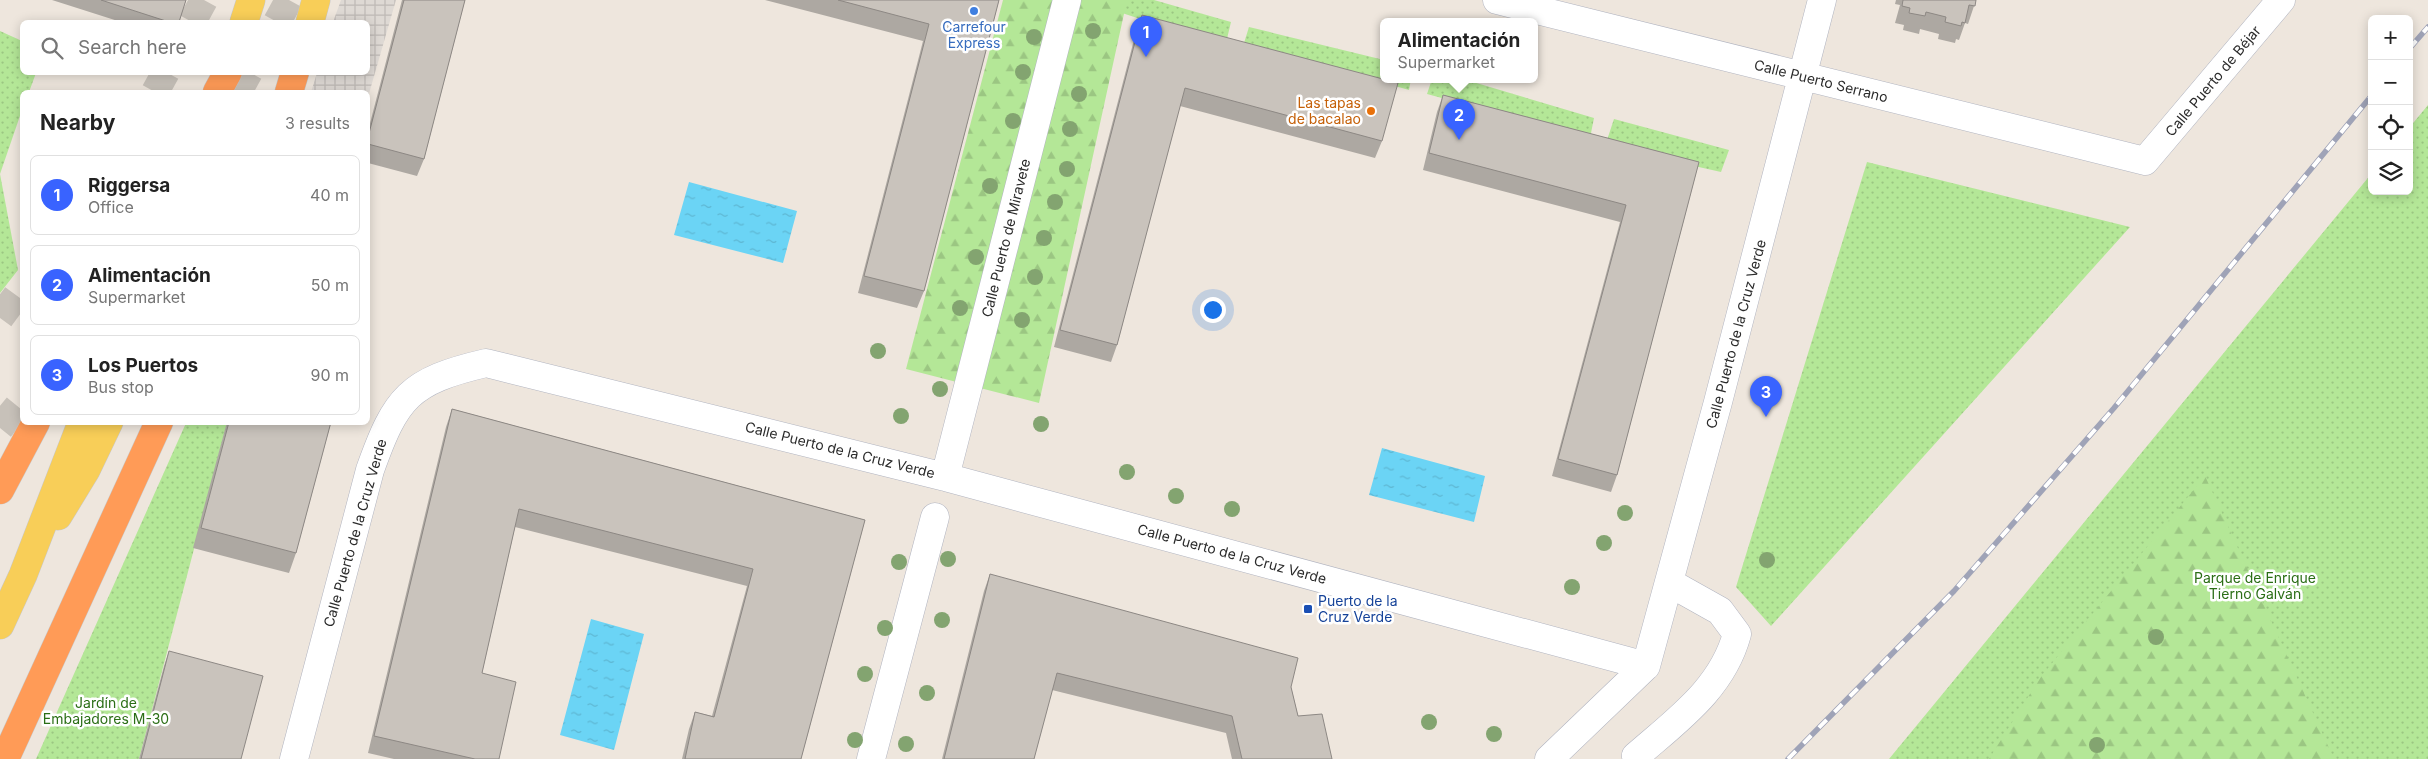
<!DOCTYPE html>
<html lang="en">
<head>
<meta charset="utf-8">
<style>
  :root { --surface:#fff; --page:#f6f6f6; --text:#222; --muted:#767676; --line:#e0e0e0; --accent:#3963ff }
  body { margin:0; font-family:Inter,sans-serif; background:var(--page); color:var(--text) }
  .controls { position:absolute; right:15px; top:15px; display:grid; overflow:hidden; border-radius:8px; box-shadow:0 2px 12px #0003 }
  .controls button { width:45px; height:45px; display:grid; place-items:center; padding:0; border:0; border-bottom:1px solid var(--line); background:var(--surface); color:var(--text); font:25px sans-serif }
  .you { position:absolute; left:1212px; top:309px; width:18px; height:18px; margin:-12px; border:4px solid #fff; border-radius:50%; background:#1a73e8; box-shadow:0 0 0 8px #1a73e833 }
  .badge { display:grid; place-items:center; width:32px; height:32px; border-radius:50%; background:var(--accent); color:#fff; font-size:16px; font-weight:700 }
  .pin { position:absolute; translate:-50% -41px; filter:drop-shadow(0 1px 2px #0008) }
  .pin::after { content:''; position:absolute; top:26px; width:18px; height:15px; background:inherit; clip-path:polygon(0 0,100% 0,50% 100%) }
  .popup { position:absolute; left:1380px; top:18px; width:158px; height:65px; box-sizing:border-box; display:grid; place-content:center; border-radius:8px; background:var(--surface); filter:drop-shadow(0 1px 4px #0005); font-size:16px; white-space:nowrap; color:var(--muted) }
  .popup b { font-size:19px; color:var(--text) }
  .popup::after { content:''; position:absolute; left:50%; top:100%; margin-left:-10px; border:10px solid transparent; border-top-color:var(--surface) }
  .list { margin:0; padding:0; list-style:none }
  h2 { display:flex; justify-content:space-between; align-items:center; height:65px; margin:0; padding:0 20px; font-size:21px }
  h2 small { font-size:16px; font-weight:400; color:var(--muted) }
  .list li { display:grid; grid-template-columns:32px 1fr auto; gap:15px; align-items:center; box-sizing:border-box; height:80px; margin:0 10px 10px; padding:0 10px; border:1px solid var(--line); border-radius:8px }
  .list b { display:block; font-size:19px; white-space:nowrap }
  .list p { margin:0; font-size:16px; white-space:nowrap; color:var(--muted) }
  .list em { font-size:16px; font-style:normal; color:var(--muted) }
  .icon { flex:none; width:28px; height:28px; fill:none; stroke:currentColor; stroke-width:2; stroke-linecap:round; stroke-linejoin:round }
  .map { position:relative; flex:none; width:2428px; height:759px; overflow:hidden }
  .search { position:absolute; background:var(--surface); box-shadow:0 2px 12px #0003; left:20px; top:20px; width:350px; height:55px; display:flex; align-items:center; gap:12px; box-sizing:border-box; padding:0 18px; border-radius:8px; color:var(--muted); font-size:19px }
  .panel { position:absolute; background:var(--surface); box-shadow:0 2px 12px #0003; left:20px; top:90px; width:350px; height:335px; border-radius:8px }
  .map>svg:first-child { display:block }
  .grass { fill:url(#grass-dots) }
  .forest { fill:url(#forest-firs) }
  .plaza { fill:url(#plaza-grid) }
  .water { fill:url(#water-ripples) }
  .lines { fill:none; stroke-linecap:round; stroke-linejoin:round }
  .highway-tunnel { stroke:#c7c1b9; stroke-width:28; stroke-dasharray:28 14; stroke-linecap:butt }
  .minor-casing { stroke:#b1b4c0; stroke-width:29 }
  .major-casing { stroke:#c8c8c8; stroke-width:29 }
  .highway-casing { stroke:#c8c8c8; stroke-width:29 }
  .minor { stroke:#fff; stroke-width:28 }
  .major { stroke:#f8ce58; stroke-width:28 }
  .highway { stroke:#ff9b57; stroke-width:28 }
  .rail-casing { stroke:#9fa3b7; stroke-width:5.5 }
  .rail { stroke:#fff; stroke-width:4; stroke-dasharray:11; stroke-linecap:butt }
  .tree { fill:#83a470 }
  .wall { fill:#ada8a2 }
  .building { fill:#c9c3bc; stroke:#8d8884 }
  .shop-dot { fill:#3f7fe0; stroke:#fff; stroke-width:2 }
  .food-dot { fill:#e8710a; stroke:#fff; stroke-width:2 }
  .transit-dot { fill:#1a4fb4; stroke:#fff; stroke-width:2 }
  .labels { text-anchor:middle; stroke-width:5; stroke-linejoin:round; paint-order:stroke }
  .shop-label { font-size:14px; fill:#366cbe; stroke:#fff }
  .street-label { font-size:14px; fill:#2b2b2b; stroke:#fff }
  .food-label { font-size:14px; fill:#c56008; stroke:#fff; text-anchor:end }
  .park-label { font-size:14px; fill:#2b6e16; stroke:#fff }
  .transit-label { font-size:14px; fill:#164399; stroke:#fff; text-anchor:start }
</style>
</head>
<body>
<div class="map">
<svg width="2428" height="759" viewBox="0 0 2428 759">
  <defs>
    <pattern id="grass-dots" width="8" height="8" patternUnits="userSpaceOnUse" patternTransform="scale(1.25)"><rect width="8" height="8" fill="#b4e797"/><path d="M2 2h.1M6 6h.1" fill="none" stroke="#9bc682" stroke-width="1.8" stroke-linecap="round"/></pattern>
    <pattern id="forest-firs" width="22" height="20" patternUnits="userSpaceOnUse" patternTransform="scale(1.25)"><rect width="22" height="20" fill="#b4e797"/><path d="M5 1l3.5 6h-7zM16 11l3.5 6h-7z" fill="#9bc682"/></pattern>
    <pattern id="plaza-grid" width="8" height="8" patternUnits="userSpaceOnUse" patternTransform="scale(1.25)"><rect width="8" height="8" fill="#ded9d4"/><path d="M0 4h8M4 0v8" fill="none" stroke="#bfbab6"/></pattern>
    <pattern id="water-ripples" width="26" height="14" patternUnits="userSpaceOnUse" patternTransform="scale(1.25)"><rect width="26" height="14" fill="#6bd4f5"/><path d="M2 4q2-2 4 0t4 0M15 11q2-2 4 0t4 0" fill="none" stroke="#5db6d2"/></pattern>
  </defs>
  <rect width="100%" height="100%" fill="#eee6dd"/>
  <path class="grass" d="M1116,0H1154L1231,22L1225,47L1113,10Z
    M1249,27L1384,60V79H1411L1409,90L1244,43Z
    M0,31L22,41V72L36,73L29,92H22V110L0,174L18,270L0,293Z
    M1432,79H1463L1594,118L1590,138L1427,94Z
    M2428,105V759H1889L2372,173V191H2409V128Z
    M1614,119L1729,150L1721,172L1605,146Z
    M1867,162L2130,227L1771,626L1736,587Z
    M186,423H227L139,759H36Z"/>
  <path class="forest" d="M1003,0H1127L1039,403L906,369Z
    M2205,476L2334,759H1989L2040,678Z"/>
  <path class="plaza" d="M341,0H396L368,97V92H311L317,73L368,72V22H333Z"/>
  <path class="water" d="M689,182L797,211L783,263L674,235Z
    M1382,448L1485,476L1474,522L1369,495Z
    M591,619L644,634L614,750L560,735Z"/>
  <g class="lines">
    <path class="highway-tunnel" d="M192,22L204,0
      M277,22L289,0
      M155,92L166,72
      M238,92L249,72
      M0,318L22,288
      M0,428L22,401"/>
    <defs>
      <path id="minor" d="M1497,0L2145,161L2281,0
        M945,477L1067,0
        M294,759L370,470C396,397 409,381 486,363L945,477L1646,666
        M871,759L935,517
        M1549,759L1646,666L1718,402L1822,0
        M1637,759L1636,756C1677,720 1722,689 1737,634L1720,611L1670,583"/>
      <path id="major" d="M244,22L251,0
        M310,22L316,0
        M58,516L86,470L109,422
        M0,625L23,575L82,422"/>
      <path id="highway" d="M217,92L228,72
        M289,92L295,72
        M0,490L36,422
        M5,759L159,422"/>
    </defs>
    <use href="#minor" class="minor-casing"/>
    <use href="#major" class="major-casing"/>
    <use href="#highway" class="highway-casing"/>
    <use href="#minor" class="minor"/>
    <use href="#major" class="major"/>
    <use href="#highway" class="highway"/>
    <defs>
      <path id="rail" d="M2409,49L2428,27
        M1788,759L1954,591L2114,408L2372,95"/>
    </defs>
    <use href="#rail" class="rail-casing"/>
    <use href="#rail" class="rail"/>
  </g>
  <g class="tree">
    <circle cx="1093" cy="31" r="8"/>
    <circle cx="1034" cy="37" r="8"/>
    <circle cx="1023" cy="72" r="8"/>
    <circle cx="1079" cy="94" r="8"/>
    <circle cx="1013" cy="121" r="8"/>
    <circle cx="1070" cy="129" r="8"/>
    <circle cx="1067" cy="169" r="8"/>
    <circle cx="990" cy="186" r="8"/>
    <circle cx="1055" cy="202" r="8"/>
    <circle cx="1044" cy="238" r="8"/>
    <circle cx="976" cy="257" r="8"/>
    <circle cx="1035" cy="277" r="8"/>
    <circle cx="960" cy="308" r="8"/>
    <circle cx="1022" cy="320" r="8"/>
    <circle cx="878" cy="351" r="8"/>
    <circle cx="940" cy="389" r="8"/>
    <circle cx="901" cy="416" r="8"/>
    <circle cx="1041" cy="424" r="8"/>
    <circle cx="1127" cy="472" r="8"/>
    <circle cx="1176" cy="496" r="8"/>
    <circle cx="1232" cy="509" r="8"/>
    <circle cx="1625" cy="513" r="8"/>
    <circle cx="1604" cy="543" r="8"/>
    <circle cx="948" cy="559" r="8"/>
    <circle cx="1767" cy="560" r="8"/>
    <circle cx="899" cy="562" r="8"/>
    <circle cx="1572" cy="587" r="8"/>
    <circle cx="942" cy="620" r="8"/>
    <circle cx="885" cy="628" r="8"/>
    <circle cx="2156" cy="637" r="8"/>
    <circle cx="865" cy="674" r="8"/>
    <circle cx="927" cy="693" r="8"/>
    <circle cx="1429" cy="722" r="8"/>
    <circle cx="1494" cy="734" r="8"/>
    <circle cx="855" cy="740" r="8"/>
    <circle cx="906" cy="744" r="8"/>
    <circle cx="2097" cy="745" r="8"/>
  </g>
  <path class="wall" d="M52,0H186L179,22H121Z
    M402,0H465L424,159L417,176L368,163V131Z
    M765,0H999L924,291L917,308L858,293L923,41Z
    M1896,0H1976L1968,24L1965,23L1959,40L1956,39L1955,43L1938,39L1939,34L1920,29L1919,34L1903,30L1904,25L1895,23L1900,5L1895,4Z
    M1142,15L1382,141L1375,158L1180,106L1117,345L1111,362L1054,347L1136,32Z
    M1443,95L1699,162L1617,475L1611,492L1552,476L1620,222L1423,170L1437,112Z
    M452,409L865,520L801,759H682L689,729L695,712L712,716L747,586L515,527L482,673L499,759H394L368,753L446,427Z
    M227,422H331L296,553L289,573L193,548Z
    M990,574L1291,687L1298,716L1332,759H1232L1226,733L1052,690L1034,759H942L984,591Z
    M169,651L241,759H139L164,666Z"/>
  <path class="building" d="M101,0H186L179,22H169Z
    M404,0H465L424,159L368,144V137Z
    M838,0H999L924,291L864,276L929,24Z
    M1903,0H1976L1975,6L1969,5L1965,23L1962,22L1961,26L1945,22L1946,17L1926,12L1925,16L1909,13L1910,8L1902,6Z
    M1142,15L1398,83L1382,141L1185,88L1117,345L1060,330Z
    M1443,95L1699,162L1617,475L1558,459L1626,205L1429,153Z
    M452,409L865,520L801,759H685L695,712L714,717L753,569L519,509L482,673L516,682L499,759H475L374,736Z
    M229,422H331L296,553L201,528Z
    M990,574L1298,658L1291,687L1298,716L1322,714L1332,759H1242L1232,716L1057,673L1034,759H944Z
    M169,651L263,676L241,759H141Z"/>
  <circle class="shop-dot" cx="974" cy="11" r="5"/>
  <circle class="food-dot" cx="1371" cy="111" r="5"/>
  <rect class="transit-dot" x="1303" y="604" width="10" height="10" rx="2.5"/>
  <g class="labels">
    <g class="shop-label">
      <text x="974" y="32">Carrefour<tspan x="974" dy="16">Express</tspan></text>
    </g>
    <g class="street-label">
      <text transform="translate(1821 81) rotate(14)" y="5">Calle Puerto Serrano</text>
      <text transform="translate(2213 81) rotate(-50)" y="5">Calle Puerto de Béjar</text>
      <text transform="translate(1006 238) rotate(-76)" y="5">Calle Puerto de Miravete</text>
      <text transform="translate(1736 334) rotate(-75)" y="5">Calle Puerto de la Cruz Verde</text>
      <text transform="translate(840 450) rotate(14)" y="5">Calle Puerto de la Cruz Verde</text>
      <text transform="translate(355 533) rotate(-74)" y="5">Calle Puerto de la Cruz Verde</text>
      <text transform="translate(1232 554) rotate(15)" y="5">Calle Puerto de la Cruz Verde</text>
    </g>
    <g class="food-label">
      <text x="1361" y="108">Las tapas<tspan x="1361" dy="16">de bacalao</tspan></text>
    </g>
    <g class="park-label">
      <text x="2255" y="583">Parque de Enrique<tspan x="2255" dy="16">Tierno Galván</tspan></text>
      <text x="106" y="708">Jardín de<tspan x="106" dy="16">Embajadores M-30</tspan></text>
    </g>
    <g class="transit-label">
      <text x="1318" y="606">Puerto de la<tspan x="1318" dy="16">Cruz Verde</tspan></text>
    </g>
  </g>
</svg>
<div class="controls">
<button>+</button>
<button>−</button>
<button><svg class="icon" aria-label="locate" viewBox="0 0 24 24"><circle cx="12" cy="12" r="6"/><path d="M12 2v4M12 18v4M2 12h4M18 12h4"/></svg></button>
<button><svg class="icon" aria-label="layers" viewBox="0 0 24 24"><path d="M12 4l9 5-9 5-9-5zM3 14l9 5 9-5"/></svg></button>
</div>
<div class="you"></div>
<div class="pin badge" style="left:1146px;top:57px">1</div>
<div class="pin badge" style="left:1459px;top:140px">2</div>
<div class="popup"><b>Alimentación</b>Supermarket</div>
<div class="pin badge" style="left:1766px;top:417px">3</div>
<div class="search"><svg class="icon" aria-label="search" viewBox="0 0 24 24"><circle cx="10" cy="10" r="6"/><path d="M15 15l6 6"/></svg>Search here</div>
<section class="panel">
<h2>Nearby<small>3 results</small></h2>
<ul class="list">
<li><span class="badge">1</span><div><b>Riggersa</b><p>Office</p></div><em>40 m</em></li>
<li><span class="badge">2</span><div><b>Alimentación</b><p>Supermarket</p></div><em>50 m</em></li>
<li><span class="badge">3</span><div><b>Los Puertos</b><p>Bus stop</p></div><em>90 m</em></li>
</ul>
</section>
</div>
</body>
</html>
